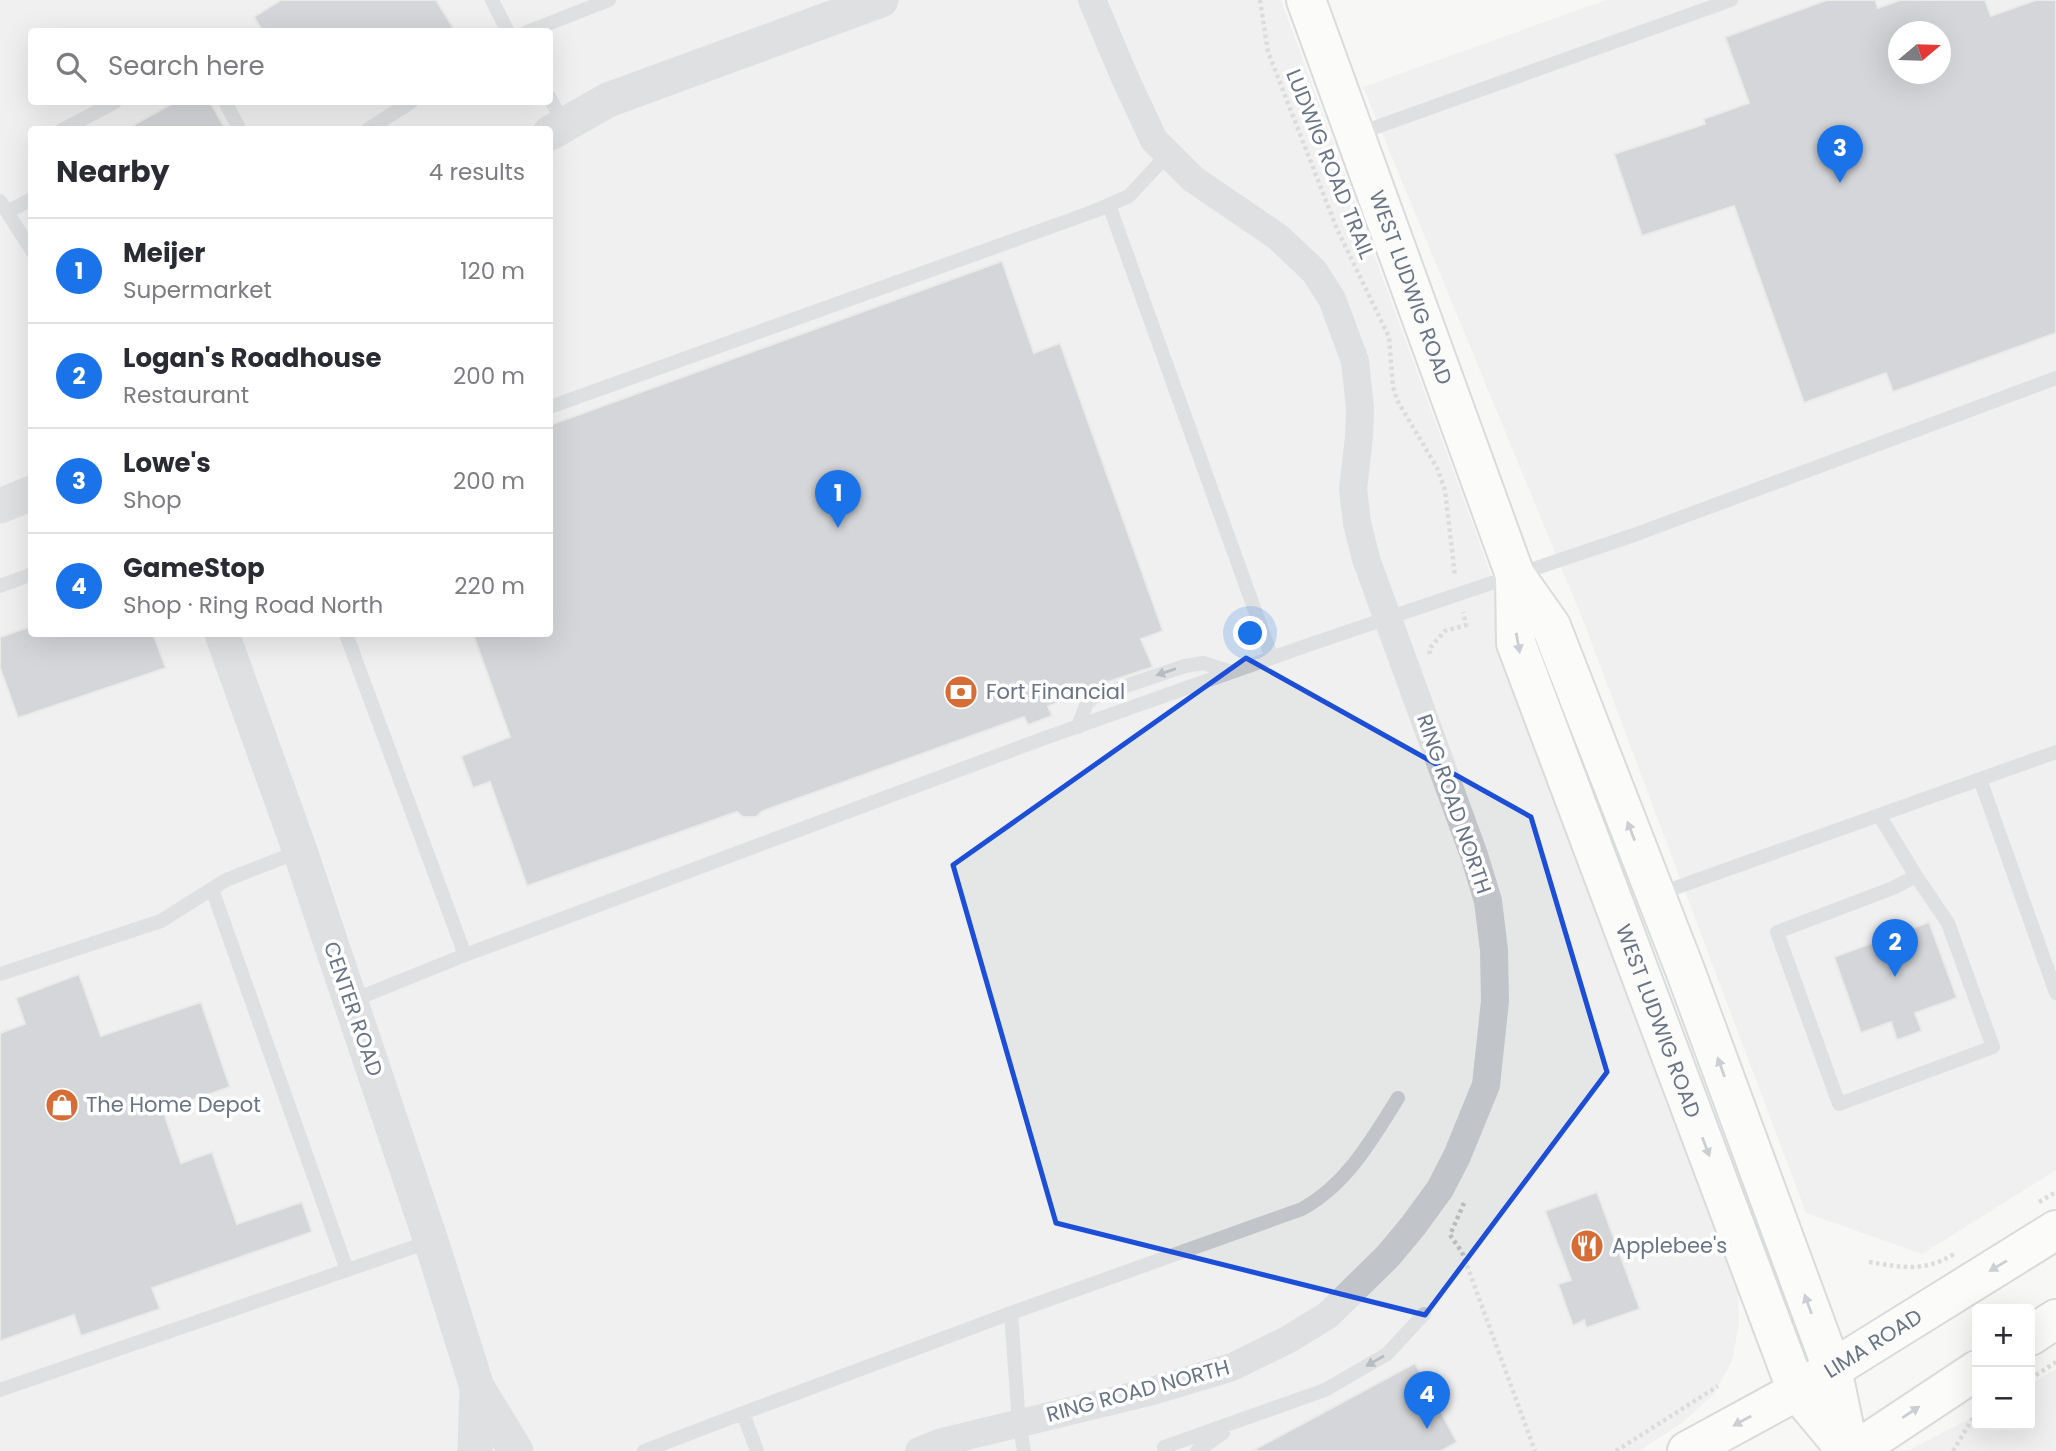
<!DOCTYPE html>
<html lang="en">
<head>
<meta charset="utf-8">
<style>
  :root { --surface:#fff; --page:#f2f2f3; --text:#2b2b33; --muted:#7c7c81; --line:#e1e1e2; --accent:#1a73e8 }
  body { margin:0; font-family:Poppins,sans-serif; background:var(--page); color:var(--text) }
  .controls { position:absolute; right:21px; bottom:21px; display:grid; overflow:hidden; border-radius:7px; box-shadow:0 7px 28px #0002 }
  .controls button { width:63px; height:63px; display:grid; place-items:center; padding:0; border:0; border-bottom:2px solid var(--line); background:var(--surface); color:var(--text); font:35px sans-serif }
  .compass { position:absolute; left:1888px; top:21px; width:63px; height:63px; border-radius:50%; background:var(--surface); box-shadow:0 7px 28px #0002; rotate:71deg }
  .you { position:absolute; left:1251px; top:634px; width:24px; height:24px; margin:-18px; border:5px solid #fff; border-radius:50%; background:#1a73e8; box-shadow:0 0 0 10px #1a73e833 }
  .badge { display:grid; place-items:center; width:46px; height:46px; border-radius:50%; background:var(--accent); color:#fff; font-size:23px; font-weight:700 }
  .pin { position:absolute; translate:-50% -58px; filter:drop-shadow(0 2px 4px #0008) }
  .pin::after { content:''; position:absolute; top:37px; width:24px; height:21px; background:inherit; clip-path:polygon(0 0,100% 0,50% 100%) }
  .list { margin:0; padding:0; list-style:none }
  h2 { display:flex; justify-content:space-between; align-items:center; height:91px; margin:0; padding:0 28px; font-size:30px }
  h2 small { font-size:23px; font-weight:400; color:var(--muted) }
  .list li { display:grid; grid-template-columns:46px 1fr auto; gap:21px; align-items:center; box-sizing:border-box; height:105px; padding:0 28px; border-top:2px solid var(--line) }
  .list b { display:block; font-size:26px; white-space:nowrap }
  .list p { margin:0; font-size:23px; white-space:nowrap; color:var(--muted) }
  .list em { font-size:23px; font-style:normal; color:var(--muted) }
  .icon { flex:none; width:38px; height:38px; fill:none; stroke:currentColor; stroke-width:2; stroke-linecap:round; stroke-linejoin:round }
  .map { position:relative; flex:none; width:2056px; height:1451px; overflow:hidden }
  .search { position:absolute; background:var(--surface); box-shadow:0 7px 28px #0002; left:28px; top:28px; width:525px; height:77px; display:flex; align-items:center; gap:18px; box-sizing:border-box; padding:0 24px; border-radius:7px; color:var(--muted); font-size:26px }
  .panel { position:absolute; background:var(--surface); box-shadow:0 7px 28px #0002; left:28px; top:126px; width:525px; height:511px; border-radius:7px }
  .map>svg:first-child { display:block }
  .built { fill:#e5e7e6; fill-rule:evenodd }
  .building { fill:#a8aeb5; stroke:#d9d9d8; stroke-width:2; fill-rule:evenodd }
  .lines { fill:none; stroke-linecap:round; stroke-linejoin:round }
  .secondary-casing { stroke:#b4b8bd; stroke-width:42 }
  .trunk-casing { stroke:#b4b7bb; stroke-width:42 }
  .path { stroke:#b9bbbe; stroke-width:4.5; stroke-dasharray:3.5 3.5; stroke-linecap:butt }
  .service { stroke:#c1c4c8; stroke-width:14 }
  .minor { stroke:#c1c4c8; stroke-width:28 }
  .tertiary { stroke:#c1c4c8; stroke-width:35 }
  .secondary { stroke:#fff; stroke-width:38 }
  .trunk { stroke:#fff; stroke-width:38 }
  .oneway { fill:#969ea9 }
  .oneway2 { fill:#697584 }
  .marked { fill:none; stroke:#1d4ed8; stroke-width:5; stroke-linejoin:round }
  .labels { text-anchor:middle; stroke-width:7; stroke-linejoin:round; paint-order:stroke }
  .street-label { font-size:21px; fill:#697584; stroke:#fff }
  .poi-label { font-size:21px; fill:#697584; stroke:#fff; text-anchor:start }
</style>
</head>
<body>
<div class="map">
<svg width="2056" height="1451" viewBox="0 0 2056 1451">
  <rect width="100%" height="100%" fill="#f7f8f5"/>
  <path class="built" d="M0,0H1281L1476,533L1738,1290L1739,1323L1732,1361L1713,1395L1683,1422L1639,1451H0ZM32,32H550V102H32ZM32,130H550V634H32Z
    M1606,0H2056V1170L1922,1254L1806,1213L1583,620L1363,87ZM1898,32H1940V74H1898Z
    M2056,1369V1451H1907L1977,1415V1425H2030V1384Z"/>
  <path class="building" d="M281,0H436L456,32H263L254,17Z
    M1827,0H1875L1878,8L1900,0H1985L1991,16L2036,0H2056V333L1893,392L1886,373L1804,403L1734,206L1642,236L1614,154L1705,124L1703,119L1749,103L1725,37ZM1899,32H1941V74H1899Z
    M175,102H210L226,130H125Z
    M1002,261L1034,353L1060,343L1163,631L1141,639L1153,667L1090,688L1082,695L1048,706L1052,716L1028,725L1024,717L763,811L756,817H743L737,812L527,886L490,782L473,788L461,756L510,737L473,634H550V425Z
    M32,626V634H153L166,668L18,718L0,668V637Z
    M1929,922L1957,998L1915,1013L1922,1031L1897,1040L1891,1022L1861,1033L1834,957Z
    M79,974L101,1036L201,1002L230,1087L163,1110L181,1163L212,1152L237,1224L302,1202L312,1232L152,1288L160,1309L81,1336L74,1315L0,1341V1033L25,1024L16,998Z
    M1597,1192L1640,1309L1586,1328L1584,1320L1573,1326L1558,1284L1571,1280L1545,1211Z
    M1415,1363L1457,1442L1441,1451H1252Z"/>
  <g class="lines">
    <defs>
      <g id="secondary">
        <path id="s1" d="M1306,0L1515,575L1551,626L1685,970L1832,1368L1849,1451"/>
        <path id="s2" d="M1515,575L1516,643L1797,1391L1847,1451"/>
      </g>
      <g id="trunk">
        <path d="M2030,1336L2056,1319"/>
        <path id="s3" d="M1687,1451L1797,1391L2056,1230"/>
        <path d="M1855,1451L1977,1370"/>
      </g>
    </defs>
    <use href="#secondary" class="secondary-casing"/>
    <use href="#trunk" class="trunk-casing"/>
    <path class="path" d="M1260,0L1268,52L1337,229L1389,337L1393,387L1397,400L1437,468L1445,490L1455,576
      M1430,654L1429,649L1445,631L1466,625L1463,612
      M2039,1202L2056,1192
      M1464,1203L1450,1235L1462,1252L1535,1451
      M1869,1262C1902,1267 1923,1273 1954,1254
      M2030,1379L2056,1362
      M1616,1451L1718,1386
      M1953,1451L1977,1411"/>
    <path class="service" d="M492,0L508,32
      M527,32L609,0
      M550,98L564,125
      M225,102L240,130
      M62,130L115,102
      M367,130L411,102
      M1357,134L1731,0
      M0,201L32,251
      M1109,205L1272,658
      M7,212L32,199
      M550,407L1095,211L1129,196L1168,154
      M0,586L32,574
      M346,634L465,955
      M1078,727L1086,705L1093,697L1185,666L1203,663L1232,672
      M1980,779L2056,993
      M1879,815L1916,876L1893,888L1777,932L1839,1104L1993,1047L1948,923L1916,876
      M212,889L347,1270
      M1658,894L2056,752
      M0,974L161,921L226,880L300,851
      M351,1001L465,955L1042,739L1311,644L1634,535L2056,378
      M0,1390L431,1241
      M1164,1447L1325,1390L1387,1354L1424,1314
      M644,1451L743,1413
      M757,1451L743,1413L1011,1313
      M1024,1451L1019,1423L1011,1313L1302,1209C1347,1184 1371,1141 1398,1098
      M1197,1451L1223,1433"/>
    <path class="minor" d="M919,1451L942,1442L1149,1392L1232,1367L1289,1339L1328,1315L1388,1256L1413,1226L1440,1189L1457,1156L1486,1085L1495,1001L1494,950L1488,901L1474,855L1366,559L1357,523L1353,489L1359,437L1360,408L1355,361L1332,299L1314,271L1278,237L1193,179L1154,140L1125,78L1092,0"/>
    <path class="tertiary" d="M550,133L608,100L881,0
      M0,506L32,493
      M222,634L300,851L431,1241L477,1387L516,1451
      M475,1451L477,1387"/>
    <use href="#secondary" class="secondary"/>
    <use href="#trunk" class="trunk"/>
  </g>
  <defs><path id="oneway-solid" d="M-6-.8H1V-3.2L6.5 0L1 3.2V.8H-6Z" transform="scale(1.75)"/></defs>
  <g class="oneway">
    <use href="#oneway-solid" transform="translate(1518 643) rotate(80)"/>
    <use href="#oneway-solid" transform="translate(1631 831) rotate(-111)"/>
    <use href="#oneway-solid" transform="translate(1721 1067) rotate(-110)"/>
    <use href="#oneway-solid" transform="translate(1706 1147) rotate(69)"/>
    <use href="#oneway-solid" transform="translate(1998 1266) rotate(149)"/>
    <use href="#oneway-solid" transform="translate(1808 1304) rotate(-110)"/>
    <use href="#oneway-solid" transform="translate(1911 1412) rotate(-34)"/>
    <use href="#oneway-solid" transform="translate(1742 1421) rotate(151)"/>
  </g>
  <g class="oneway2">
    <use href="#oneway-solid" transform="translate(1166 672) rotate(161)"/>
    <use href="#oneway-solid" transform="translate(1375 1361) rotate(150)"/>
  </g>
  <path d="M0 0H2056V1451H0ZM1246,658L1531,817L1607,1072L1425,1315L1056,1223L953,865Z" fill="#f7f8f5" fill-opacity=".55" fill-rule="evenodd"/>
  <path class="marked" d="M1246,658L1531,817L1607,1072L1425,1315L1056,1223L953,865Z"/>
  <defs>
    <symbol id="bank-disc" viewBox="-11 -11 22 22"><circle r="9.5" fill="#d76d36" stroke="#fff"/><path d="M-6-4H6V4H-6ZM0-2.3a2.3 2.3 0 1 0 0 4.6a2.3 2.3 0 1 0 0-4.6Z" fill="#fff"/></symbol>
    <symbol id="shop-disc" viewBox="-11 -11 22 22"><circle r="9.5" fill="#d76d36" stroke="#fff"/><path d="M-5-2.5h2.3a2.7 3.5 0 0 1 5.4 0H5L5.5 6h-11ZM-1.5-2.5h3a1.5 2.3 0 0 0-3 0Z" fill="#fff"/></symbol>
    <symbol id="restaurant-disc" viewBox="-11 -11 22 22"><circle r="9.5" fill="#d76d36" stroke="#fff"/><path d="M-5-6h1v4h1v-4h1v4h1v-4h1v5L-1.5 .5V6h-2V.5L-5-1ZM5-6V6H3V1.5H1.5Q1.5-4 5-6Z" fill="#fff"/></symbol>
  </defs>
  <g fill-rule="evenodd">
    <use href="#bank-disc" x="942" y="673" width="38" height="38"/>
    <use href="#shop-disc" x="43" y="1086" width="38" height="38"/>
    <use href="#restaurant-disc" x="1568" y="1227" width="38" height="38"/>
  </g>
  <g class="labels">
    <g class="street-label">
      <text transform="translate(1330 164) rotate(68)" y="7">LUDWIG ROAD TRAIL</text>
      <text dy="7" stroke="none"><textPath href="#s1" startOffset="306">WEST LUDWIG ROAD</textPath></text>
      <text transform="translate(1454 804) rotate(71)" y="7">RING ROAD NORTH</text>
      <text transform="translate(353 1009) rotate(71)" y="7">CENTER ROAD</text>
      <text dy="7" stroke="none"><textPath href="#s2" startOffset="472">WEST LUDWIG ROAD</textPath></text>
      <text dy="7" stroke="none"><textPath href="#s3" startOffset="215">LIMA ROAD</textPath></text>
      <text transform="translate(1138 1391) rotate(-15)" y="7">RING ROAD NORTH</text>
    </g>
    <g class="poi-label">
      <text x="986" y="699">Fort Financial</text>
      <text x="86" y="1112">The Home Depot</text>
      <text x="1612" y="1253">Applebee's</text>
    </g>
  </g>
</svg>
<div class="controls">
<button>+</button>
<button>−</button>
</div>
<svg class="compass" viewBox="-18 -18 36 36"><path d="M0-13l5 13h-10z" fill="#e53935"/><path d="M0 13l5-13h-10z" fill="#7c7c81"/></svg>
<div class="you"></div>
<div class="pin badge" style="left:838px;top:528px">1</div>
<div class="pin badge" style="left:1895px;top:977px">2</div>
<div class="pin badge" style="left:1840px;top:183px">3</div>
<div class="pin badge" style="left:1427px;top:1429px">4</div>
<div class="search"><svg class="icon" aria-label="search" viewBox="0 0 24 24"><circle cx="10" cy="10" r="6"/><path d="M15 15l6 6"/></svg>Search here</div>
<section class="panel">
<h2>Nearby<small>4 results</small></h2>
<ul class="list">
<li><span class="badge">1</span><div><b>Meijer</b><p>Supermarket</p></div><em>120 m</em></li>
<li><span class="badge">2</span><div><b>Logan's Roadhouse</b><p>Restaurant</p></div><em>200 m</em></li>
<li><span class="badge">3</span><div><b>Lowe's</b><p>Shop</p></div><em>200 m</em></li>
<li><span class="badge">4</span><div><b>GameStop</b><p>Shop · Ring Road North</p></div><em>220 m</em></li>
</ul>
</section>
</div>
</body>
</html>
